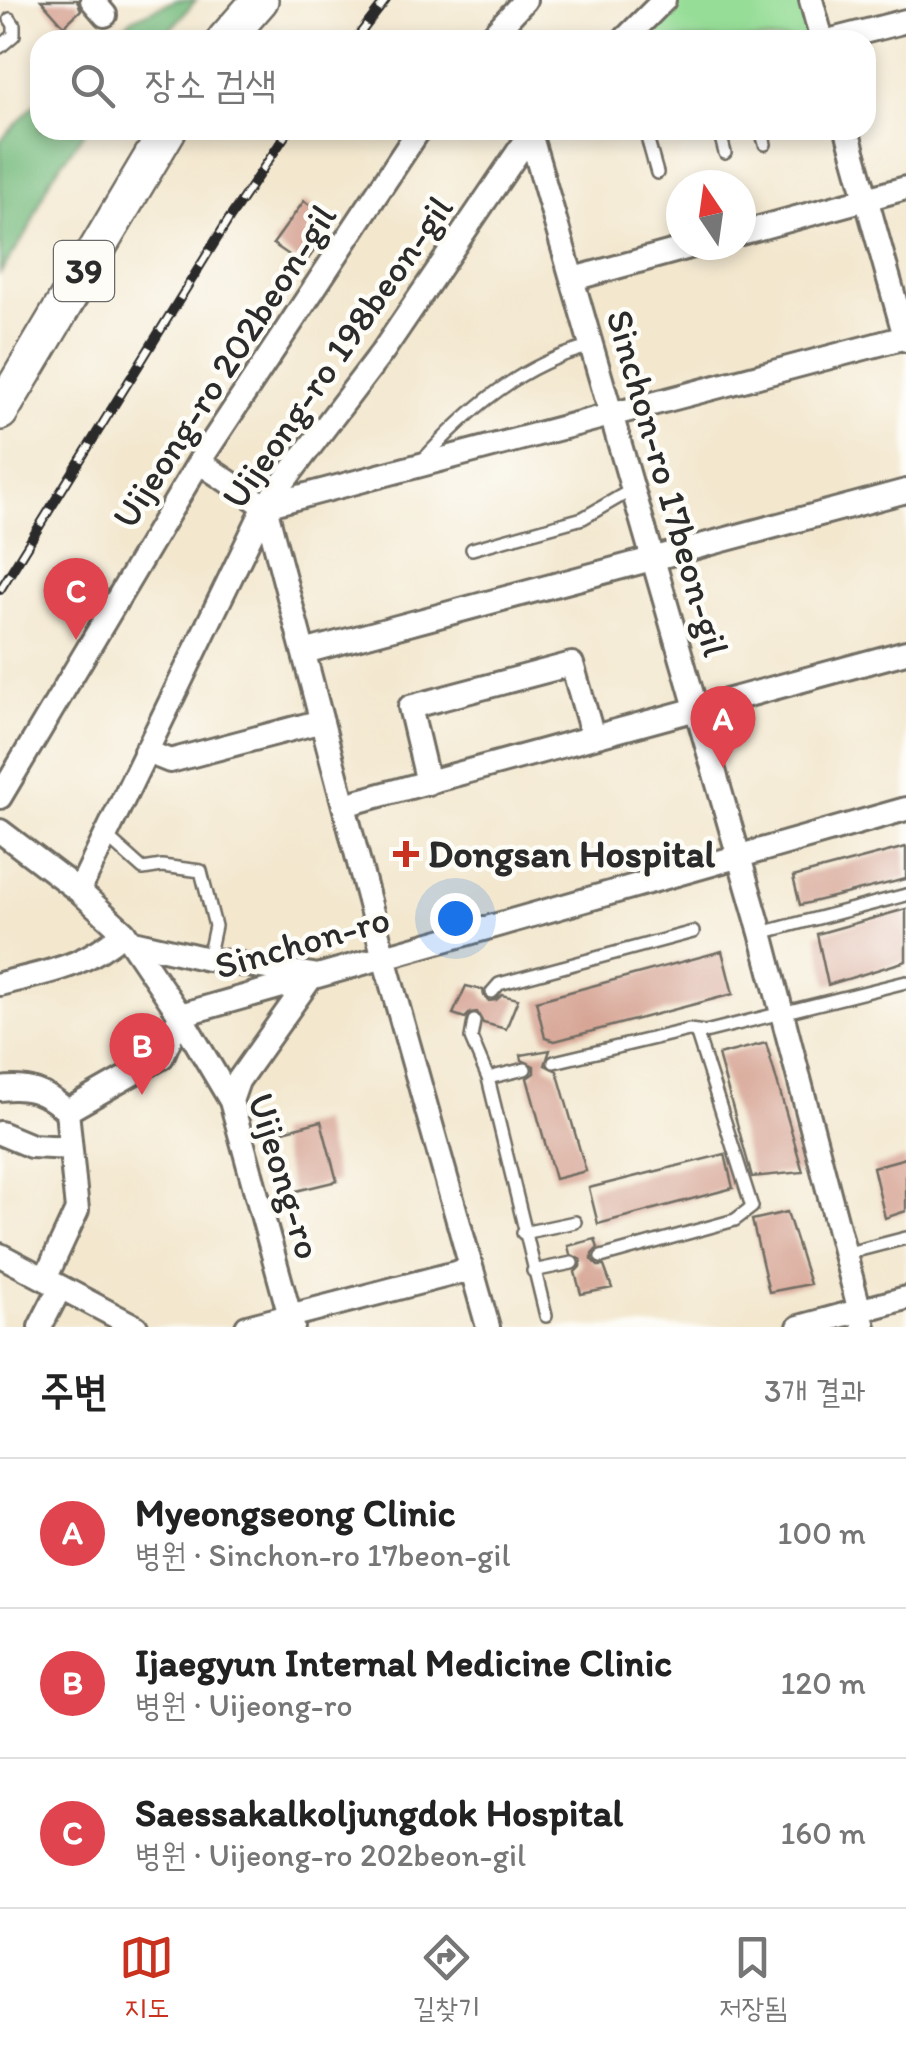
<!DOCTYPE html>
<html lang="ko">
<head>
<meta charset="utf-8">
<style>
  :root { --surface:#fff; --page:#f2f2f2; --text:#222; --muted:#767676; --line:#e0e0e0; --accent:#c8321e }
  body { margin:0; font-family:Itim,"Poor Story",sans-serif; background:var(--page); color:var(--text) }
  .compass { position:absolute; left:666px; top:170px; width:90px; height:90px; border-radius:50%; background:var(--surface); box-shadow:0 5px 15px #0003; rotate:347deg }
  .you { position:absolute; left:455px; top:918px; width:35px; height:35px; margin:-25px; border:8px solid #fff; border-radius:50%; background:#1a73e8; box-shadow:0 0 0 15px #1a73e833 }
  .badge { display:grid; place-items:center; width:65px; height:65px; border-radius:50%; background:var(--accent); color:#fff; font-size:32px; font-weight:700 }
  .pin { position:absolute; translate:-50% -82px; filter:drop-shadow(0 2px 5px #0008) }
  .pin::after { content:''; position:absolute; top:52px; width:35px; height:30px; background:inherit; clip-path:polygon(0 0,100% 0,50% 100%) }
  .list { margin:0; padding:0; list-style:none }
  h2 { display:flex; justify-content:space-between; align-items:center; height:130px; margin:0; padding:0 40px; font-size:42px }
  h2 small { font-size:32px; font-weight:400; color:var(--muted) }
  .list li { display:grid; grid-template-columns:65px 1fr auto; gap:30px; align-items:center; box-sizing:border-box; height:150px; padding:0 40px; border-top:2px solid var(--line) }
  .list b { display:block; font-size:38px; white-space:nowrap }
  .list p { margin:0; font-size:32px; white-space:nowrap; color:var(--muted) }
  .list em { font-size:32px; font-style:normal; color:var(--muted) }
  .icon { flex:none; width:55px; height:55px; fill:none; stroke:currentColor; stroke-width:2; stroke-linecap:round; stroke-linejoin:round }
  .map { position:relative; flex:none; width:906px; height:1327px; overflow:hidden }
  .search { position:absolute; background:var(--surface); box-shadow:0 5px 15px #0003; left:30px; right:30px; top:30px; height:110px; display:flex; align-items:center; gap:25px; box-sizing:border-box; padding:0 35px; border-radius:30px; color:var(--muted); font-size:38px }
  .sheet { height:580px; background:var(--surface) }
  nav { display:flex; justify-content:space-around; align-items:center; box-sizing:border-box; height:140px; border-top:2px solid var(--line); background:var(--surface); font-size:28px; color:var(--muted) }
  nav a { display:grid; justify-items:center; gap:5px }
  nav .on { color:var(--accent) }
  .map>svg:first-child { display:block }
  .green { fill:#96dd97; stroke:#608461; stroke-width:2.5 }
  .forest { fill:#78bc80; stroke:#527456; stroke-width:2.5 }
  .building { fill:#d5a292 }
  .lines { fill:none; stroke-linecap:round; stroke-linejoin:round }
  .service-casing { stroke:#716d64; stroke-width:16 }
  .minor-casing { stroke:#716d64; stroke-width:28 }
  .primary-casing { stroke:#716d64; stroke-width:40 }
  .service { stroke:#fff; stroke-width:11 }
  .minor { stroke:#fff; stroke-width:22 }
  .primary { stroke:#fff; stroke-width:35 }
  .rail-casing { stroke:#2b2b2b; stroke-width:10 }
  .rail { stroke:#fdfcf7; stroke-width:6; stroke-dasharray:19; stroke-linecap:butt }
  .poi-dot { fill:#c8321e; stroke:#fdfcf7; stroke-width:4 }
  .labels { text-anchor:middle; stroke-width:9; stroke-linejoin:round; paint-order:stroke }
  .shield { fill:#fdfcf7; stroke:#6a6a68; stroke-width:2.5 }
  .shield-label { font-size:35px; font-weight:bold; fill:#2b2b2b }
  .street-label { font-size:38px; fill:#2b2b2b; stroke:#fdfcf7 }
  .poi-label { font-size:38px; font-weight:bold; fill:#2b2b2b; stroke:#fdfcf7; text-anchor:start }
</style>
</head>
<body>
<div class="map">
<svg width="906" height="1327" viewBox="0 0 906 1327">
  <rect width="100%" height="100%" fill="#fdfcf7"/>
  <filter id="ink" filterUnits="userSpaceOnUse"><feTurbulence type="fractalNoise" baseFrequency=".01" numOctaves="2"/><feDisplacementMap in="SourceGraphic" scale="20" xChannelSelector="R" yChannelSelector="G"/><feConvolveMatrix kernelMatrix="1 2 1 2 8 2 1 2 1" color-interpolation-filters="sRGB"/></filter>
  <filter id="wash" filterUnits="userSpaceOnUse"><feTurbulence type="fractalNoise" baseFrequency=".0048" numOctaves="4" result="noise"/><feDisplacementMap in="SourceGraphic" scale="40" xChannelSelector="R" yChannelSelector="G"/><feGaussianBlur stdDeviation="2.25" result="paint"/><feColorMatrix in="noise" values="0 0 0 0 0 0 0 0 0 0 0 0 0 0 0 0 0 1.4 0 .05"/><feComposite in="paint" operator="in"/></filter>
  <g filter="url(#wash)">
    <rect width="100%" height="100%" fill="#f3e7ce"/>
    <path class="green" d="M676,0H807L816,37L805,40H634Z"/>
    <path class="forest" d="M176,0H196L161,40H107L134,18Z
      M40,99V130H86L50,179L28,231L0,273V141Z"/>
    <g id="blocks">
      <path class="building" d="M41,0H77L81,10L64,26Z
        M304,201L329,218L322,227L328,231L304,265L273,244Z
        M906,847V879L800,905L793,877Z
        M906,909V961L828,985L817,934Z
        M722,951L733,994L555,1041L545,1038L536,1001Z
        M466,986L483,990L484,996L489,1001L496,1000L502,995L518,999L506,1029L483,1023L477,1012L470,1013L465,1018L453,1014Z
        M766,1043L803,1172L752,1177L718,1055Z
        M550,1050L545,1065L557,1071L586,1171L555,1179L527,1078L534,1073V1066L522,1060L521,1055Z
        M321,1121L337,1181L292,1192L276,1133Z
        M725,1154L733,1188L598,1224L589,1188Z
        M906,1158V1211L885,1218L873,1167Z
        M787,1212L810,1284L769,1292L752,1220Z
        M595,1239L598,1248L592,1254V1260L598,1266H604L612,1288L581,1294L575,1272L580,1267L581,1260L570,1254L568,1246Z"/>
    </g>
  </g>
  <g filter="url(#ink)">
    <use href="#blocks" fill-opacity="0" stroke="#716d64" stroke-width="2.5"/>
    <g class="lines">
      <defs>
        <path id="service" d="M0,47L14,35V25L10,19
          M645,130L657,173
          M719,130L725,153
          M761,130L765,144
          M421,462C469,409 522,363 593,346
          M472,549L583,518L633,489
          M107,837L143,869L162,866L201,871L215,926L208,959
          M761,933L906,895
          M492,992L499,984L693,932
          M474,1021L471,1038L488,1078L546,1316
          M554,1062L689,1030L705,1032L906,982
          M488,1078L525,1069
          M523,1233L575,1222
          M844,1254L906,1238
          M601,1257L735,1220L752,1207L696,1031
          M533,1271L572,1263"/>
        <path id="minor" d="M92,0L105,15
          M811,0L822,40
          M488,40L525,0
          M624,40L664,0
          M832,40L906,21
          M529,130L761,933L864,1327
          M847,130L906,340
          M741,233L906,188
          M573,279L697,245
          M199,462L265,506L906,337
          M265,506L383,954L488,1327
          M304,652L906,491
          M145,751L170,761L322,721
          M428,783L410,707L572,664L593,737
          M0,797L199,462L419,130
          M344,805L906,652
          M0,831L79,891L124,932L180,1015L231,1101L293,1327
          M79,891L265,506L383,351L533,130
          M133,942L208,959L313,975L238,1081L231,1101
          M0,984C51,971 83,968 124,932
          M180,1015L906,809
          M0,1089C28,1085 46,1092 67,1111
          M0,1133L31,1146L70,1148
          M0,1255L136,1327
          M45,1279L77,1210L67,1111L162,1057L180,1015
          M40,1327L60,1288
          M247,1327L471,1269
          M799,1327L906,1298"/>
        <path id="primary" d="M225,40L260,0
          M0,412L168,130"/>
      </defs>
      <use href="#service" class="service-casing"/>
      <use href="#minor" class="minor-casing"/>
      <use href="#primary" class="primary-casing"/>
      <use href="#service" class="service"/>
      <use href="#minor" class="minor"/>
      <use href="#primary" class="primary"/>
      <defs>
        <path id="rail" d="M355,40L386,0
          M0,590L229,219L289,130"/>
      </defs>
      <use href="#rail" class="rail-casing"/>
      <use href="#rail" class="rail"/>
    </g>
  </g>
  <path class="poi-dot" d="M401 839h10v10h10v10h-10v10h-10v-10h-10v-10h10z"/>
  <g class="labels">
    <rect class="shield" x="54" y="241" width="60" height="60" rx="8"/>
    <g class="shield-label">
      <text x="84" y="283">39</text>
    </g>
    <g class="street-label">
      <text transform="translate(337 352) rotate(-55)" y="13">Uijeong-ro 198beon-gil</text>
      <text transform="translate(224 366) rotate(-57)" y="13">Uijeong-ro 202beon-gil</text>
      <text transform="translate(668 483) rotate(74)" y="13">Sinchon-ro 17beon-gil</text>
      <text transform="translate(302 942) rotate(-16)" y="13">Sinchon-ro</text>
      <text transform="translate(285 1176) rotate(73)" y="13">Uijeong-ro</text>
    </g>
    <g class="poi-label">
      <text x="428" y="867">Dongsan Hospital</text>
    </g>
  </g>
</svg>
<svg class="compass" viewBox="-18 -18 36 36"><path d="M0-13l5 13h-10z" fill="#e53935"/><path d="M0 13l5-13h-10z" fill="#767676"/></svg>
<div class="you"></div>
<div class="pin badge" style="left:723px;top:768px;background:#e0444e">A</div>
<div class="pin badge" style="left:142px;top:1095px;background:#e0444e">B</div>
<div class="pin badge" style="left:76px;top:640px;background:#e0444e">C</div>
<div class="search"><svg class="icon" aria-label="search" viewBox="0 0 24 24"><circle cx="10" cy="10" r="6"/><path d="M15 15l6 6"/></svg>장소 검색</div>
</div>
<section class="sheet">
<h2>주변<small>3개 결과</small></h2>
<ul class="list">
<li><span class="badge" style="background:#e0444e">A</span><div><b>Myeongseong Clinic</b><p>병원 · Sinchon-ro 17beon-gil</p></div><em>100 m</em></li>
<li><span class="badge" style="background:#e0444e">B</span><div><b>Ijaegyun Internal Medicine Clinic</b><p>병원 · Uijeong-ro</p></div><em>120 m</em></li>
<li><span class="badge" style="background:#e0444e">C</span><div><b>Saessakalkoljungdok Hospital</b><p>병원 · Uijeong-ro 202beon-gil</p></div><em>160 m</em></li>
</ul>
</section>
<nav>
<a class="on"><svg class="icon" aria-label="map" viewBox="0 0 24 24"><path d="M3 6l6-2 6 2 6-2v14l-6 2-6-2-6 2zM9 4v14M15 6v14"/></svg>지도</a>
<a><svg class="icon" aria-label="directions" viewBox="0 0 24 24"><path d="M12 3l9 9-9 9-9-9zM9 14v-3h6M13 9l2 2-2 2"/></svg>길찾기</a>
<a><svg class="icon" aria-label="saved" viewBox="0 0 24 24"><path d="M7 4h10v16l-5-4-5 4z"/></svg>저장됨</a>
</nav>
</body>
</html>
